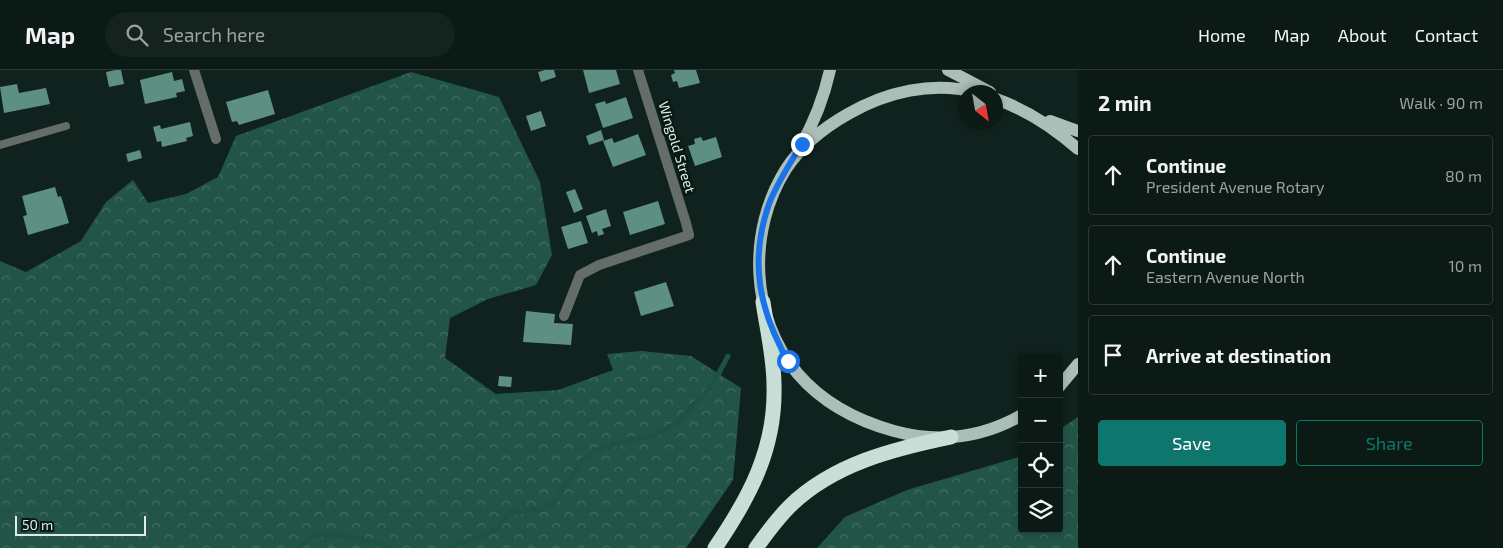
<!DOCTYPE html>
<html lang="en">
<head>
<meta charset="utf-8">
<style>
  :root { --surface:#0c1a16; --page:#15231f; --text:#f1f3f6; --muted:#9aa1a1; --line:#2c3835; --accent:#0f766e }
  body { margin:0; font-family:"Exo 2",sans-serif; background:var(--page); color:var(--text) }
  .controls { position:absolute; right:15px; bottom:15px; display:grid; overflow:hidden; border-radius:5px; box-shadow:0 2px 8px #0003 }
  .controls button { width:45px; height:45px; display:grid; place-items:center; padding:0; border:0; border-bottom:1px solid var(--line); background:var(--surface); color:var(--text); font:25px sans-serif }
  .compass { position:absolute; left:958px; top:15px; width:45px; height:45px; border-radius:50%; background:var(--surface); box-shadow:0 2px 8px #0003; rotate:149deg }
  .scale { position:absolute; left:15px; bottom:12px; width:131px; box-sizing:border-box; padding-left:5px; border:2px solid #dfeae7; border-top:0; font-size:14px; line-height:18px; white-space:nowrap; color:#dfeae7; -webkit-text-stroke:4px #071914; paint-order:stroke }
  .stop { position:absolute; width:15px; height:15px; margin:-11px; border:4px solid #1a73e8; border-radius:50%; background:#fff }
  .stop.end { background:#1a73e8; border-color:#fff; box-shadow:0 1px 5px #0008 }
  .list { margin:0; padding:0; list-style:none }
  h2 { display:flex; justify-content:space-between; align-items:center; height:65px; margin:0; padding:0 20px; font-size:21px }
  h2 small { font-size:16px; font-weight:400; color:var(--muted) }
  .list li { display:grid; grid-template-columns:32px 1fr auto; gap:15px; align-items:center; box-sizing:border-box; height:80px; margin:0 10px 10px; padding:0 10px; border:1px solid var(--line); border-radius:5px }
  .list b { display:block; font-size:19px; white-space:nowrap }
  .list p { margin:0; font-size:16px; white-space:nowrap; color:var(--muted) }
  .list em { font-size:16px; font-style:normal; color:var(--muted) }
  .actions { display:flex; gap:10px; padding:15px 20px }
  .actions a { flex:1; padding:11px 0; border:1px solid var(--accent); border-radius:5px; text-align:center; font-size:18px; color:var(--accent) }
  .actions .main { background:var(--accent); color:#fff }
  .icon { flex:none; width:28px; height:28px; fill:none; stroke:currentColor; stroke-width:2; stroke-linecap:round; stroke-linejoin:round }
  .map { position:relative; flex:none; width:1078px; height:478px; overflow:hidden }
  header { display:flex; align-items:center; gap:30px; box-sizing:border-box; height:70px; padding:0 25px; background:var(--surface); border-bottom:1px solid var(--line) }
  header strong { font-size:24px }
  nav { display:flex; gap:28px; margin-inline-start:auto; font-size:18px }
  .search { width:350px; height:45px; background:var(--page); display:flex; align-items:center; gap:12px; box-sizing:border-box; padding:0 18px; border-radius:28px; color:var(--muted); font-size:19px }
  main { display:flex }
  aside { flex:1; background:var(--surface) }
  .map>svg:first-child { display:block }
  .forest { fill:url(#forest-crowns) }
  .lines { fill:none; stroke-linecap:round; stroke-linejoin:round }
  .stream { stroke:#1f5246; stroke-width:5 }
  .building { fill:#5d9082 }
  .lane { stroke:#646d6a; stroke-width:8 }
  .street { stroke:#646d6a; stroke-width:10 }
  .primary { stroke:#abbeb8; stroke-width:12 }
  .highway { stroke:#c8dfd7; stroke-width:15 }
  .route { stroke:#1a73e8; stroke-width:6 }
  .labels { text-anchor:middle; stroke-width:5; stroke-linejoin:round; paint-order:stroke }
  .street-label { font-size:14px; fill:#dfeae7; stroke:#071914 }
</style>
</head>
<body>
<header>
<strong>Map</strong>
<div class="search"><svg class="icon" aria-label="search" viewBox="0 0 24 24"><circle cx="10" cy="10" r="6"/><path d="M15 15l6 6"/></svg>Search here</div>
<nav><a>Home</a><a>Map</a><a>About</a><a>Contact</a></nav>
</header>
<main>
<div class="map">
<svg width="1078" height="478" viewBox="0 0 1078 478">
  <defs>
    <pattern id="forest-crowns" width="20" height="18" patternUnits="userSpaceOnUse" patternTransform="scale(1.25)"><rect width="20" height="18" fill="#225548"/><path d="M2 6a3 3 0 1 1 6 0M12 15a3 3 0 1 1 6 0" fill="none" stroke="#426e62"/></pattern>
  </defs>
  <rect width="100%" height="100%" fill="#10221e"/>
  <path class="forest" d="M411,2L499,27L540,112L552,185L536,215L488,229L450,248L445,288L496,324L558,320L613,300L607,284L641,281L691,286L741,318L733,410L686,478H0V191L26,202L81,171L106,132L133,110L148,133L186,124L218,107L236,66Z
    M1078,347V478H817L845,447L907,420L1022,386V459H1059V360Z"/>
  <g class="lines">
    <path class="stream" d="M221,478H230
      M298,478C303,475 309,468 314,466C327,461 375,471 387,478
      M452,478C465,468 483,468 496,459C501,455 504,448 508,443L544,439L556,430L582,390L595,381L629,370L652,366L675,354L706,322L719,303L728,286"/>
  </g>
  <path class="building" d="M116,0H121L124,14L109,17L106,2Z
    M545,0H554L556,7L541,12L538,2Z
    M583,0H616L620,14L589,23Z
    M674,0H696L700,13L679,18L677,11L673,12L671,5L675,3Z
    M172,2L174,11L182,9L185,21L176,23L177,27L145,34L140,10Z
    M17,14L19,23L46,18L50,34L4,43L0,17Z
    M268,20L275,44L239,55L237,51L232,52L226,32Z
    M626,27L633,48L603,58L595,34L605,31L606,34Z
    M541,41L546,56L531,61L526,46Z
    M190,52L193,66L186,68L187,71L162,77L161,71L157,72L153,57L160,55L161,59Z
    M601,60L604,70L589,75L586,66Z
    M638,64L646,85L613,97L603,71L612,68L614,73Z
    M701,67L703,71L716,67L722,87L695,96L688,76L695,74L694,69Z
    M140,80L142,88L128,92L126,84Z
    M55,117L58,127L61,126L69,153L28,165L23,146L27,145L22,126Z
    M575,119L583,139L574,143L566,122Z
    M658,131L665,154L630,165L623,142Z
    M606,139L611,156L602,159L604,164L598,166L597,161L592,163L586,146Z
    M581,151L588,173L568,179L561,157Z
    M666,212L674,236L641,246L634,222Z
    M526,241L555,244L554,253L573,254L571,275L523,272Z
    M499,306L512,307L511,317L498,316Z"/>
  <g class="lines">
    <path class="lane" d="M0,75L66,56"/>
    <path class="street" d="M194,0L216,69
      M564,246L580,205L599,195L689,165L686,153L638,0"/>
    <path class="primary" d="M948,0L990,22
      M975,22C932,11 886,22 848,44C825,57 801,76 786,99C747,161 750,248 798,304C823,333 858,351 894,361C938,373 982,368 1022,345
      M996,29C1027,40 1053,57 1078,79
      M1050,51L1078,61
      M800,77C814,53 824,27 830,0
      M1059,317L1078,294"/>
    <path class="highway" d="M715,478C749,428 776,379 774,315C774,288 767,259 763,232
      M756,478C766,464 777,449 790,436C833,394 893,379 951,367"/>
  </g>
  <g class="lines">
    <path class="route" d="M788,291C759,240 749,191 769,134C777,113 790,93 802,74"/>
  </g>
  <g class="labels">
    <g class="street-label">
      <text transform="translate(677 77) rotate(73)" y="5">Wingold Street</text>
    </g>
  </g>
</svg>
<div class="controls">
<button>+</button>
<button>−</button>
<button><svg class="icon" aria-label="locate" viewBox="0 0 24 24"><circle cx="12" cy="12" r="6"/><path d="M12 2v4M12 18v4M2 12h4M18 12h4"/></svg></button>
<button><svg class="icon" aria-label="layers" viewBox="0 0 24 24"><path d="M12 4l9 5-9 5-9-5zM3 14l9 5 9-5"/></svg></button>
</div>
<svg class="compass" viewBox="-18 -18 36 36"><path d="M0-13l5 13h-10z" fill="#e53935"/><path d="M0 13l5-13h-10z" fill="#9aa1a1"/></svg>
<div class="scale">50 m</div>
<div class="stop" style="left:788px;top:291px"></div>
<div class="stop end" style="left:802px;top:74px"></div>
</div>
<aside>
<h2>2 min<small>Walk · 90 m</small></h2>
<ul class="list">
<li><svg class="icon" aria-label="ahead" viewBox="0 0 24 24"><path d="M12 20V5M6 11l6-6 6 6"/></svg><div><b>Continue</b><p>President Avenue Rotary</p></div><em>80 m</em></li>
<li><svg class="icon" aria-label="ahead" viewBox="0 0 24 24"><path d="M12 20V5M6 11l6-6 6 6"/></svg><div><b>Continue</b><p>Eastern Avenue North</p></div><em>10 m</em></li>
<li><svg class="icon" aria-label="arrive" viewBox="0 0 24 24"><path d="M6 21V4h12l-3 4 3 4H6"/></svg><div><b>Arrive at destination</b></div></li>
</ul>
<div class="actions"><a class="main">Save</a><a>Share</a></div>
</aside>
</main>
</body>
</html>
